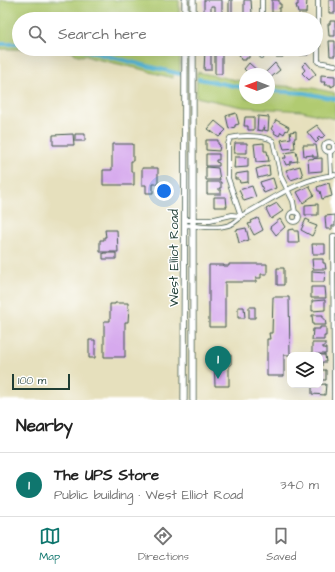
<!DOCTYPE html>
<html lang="en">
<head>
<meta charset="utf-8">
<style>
  :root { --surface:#fff; --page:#f2f2f2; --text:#222; --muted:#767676; --line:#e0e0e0; --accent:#0f766e }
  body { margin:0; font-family:"Architects Daughter",sans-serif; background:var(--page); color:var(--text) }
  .controls { position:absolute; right:12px; bottom:12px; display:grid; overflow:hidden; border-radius:8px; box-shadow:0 4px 16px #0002 }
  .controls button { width:36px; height:36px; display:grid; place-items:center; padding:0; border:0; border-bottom:1px solid var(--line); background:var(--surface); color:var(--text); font:20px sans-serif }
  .compass { position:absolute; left:239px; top:68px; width:36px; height:36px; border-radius:50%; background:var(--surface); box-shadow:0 4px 16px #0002; rotate:270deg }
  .scale { position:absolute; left:12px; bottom:10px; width:58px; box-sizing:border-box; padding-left:4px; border:2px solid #1f3d34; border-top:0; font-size:11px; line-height:14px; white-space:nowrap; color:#1f3d34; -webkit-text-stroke:3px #fff; paint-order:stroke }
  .you { position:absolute; left:164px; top:191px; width:14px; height:14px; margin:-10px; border:3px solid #fff; border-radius:50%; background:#1a73e8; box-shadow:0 0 0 6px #1a73e833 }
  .badge { display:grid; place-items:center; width:26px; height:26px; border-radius:50%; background:var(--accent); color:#fff; font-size:13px; font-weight:700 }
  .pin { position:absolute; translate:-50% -33px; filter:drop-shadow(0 1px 2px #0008) }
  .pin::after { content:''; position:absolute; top:21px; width:14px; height:12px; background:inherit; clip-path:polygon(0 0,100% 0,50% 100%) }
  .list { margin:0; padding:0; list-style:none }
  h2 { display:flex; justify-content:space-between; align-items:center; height:52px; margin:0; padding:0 16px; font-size:17px }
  h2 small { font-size:13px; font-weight:400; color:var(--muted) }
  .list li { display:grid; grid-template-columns:26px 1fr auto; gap:12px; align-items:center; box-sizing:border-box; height:64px; padding:0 16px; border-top:1px solid var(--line) }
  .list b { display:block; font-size:15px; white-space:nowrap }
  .list p { margin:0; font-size:13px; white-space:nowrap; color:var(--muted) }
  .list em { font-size:13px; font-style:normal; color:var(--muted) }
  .icon { flex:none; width:22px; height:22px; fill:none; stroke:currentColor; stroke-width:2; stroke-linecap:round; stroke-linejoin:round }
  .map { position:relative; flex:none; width:335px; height:400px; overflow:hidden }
  .search { position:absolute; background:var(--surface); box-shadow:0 4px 16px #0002; left:12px; right:12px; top:12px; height:44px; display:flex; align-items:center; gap:10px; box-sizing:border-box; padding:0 14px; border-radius:22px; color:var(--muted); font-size:15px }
  .sheet { height:116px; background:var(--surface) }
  nav { display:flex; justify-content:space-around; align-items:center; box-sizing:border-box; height:56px; border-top:1px solid var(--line); background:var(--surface); font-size:11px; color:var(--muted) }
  nav a { display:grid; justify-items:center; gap:2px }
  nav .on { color:var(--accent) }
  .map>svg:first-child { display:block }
  .green { fill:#b1cb71; stroke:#688452 }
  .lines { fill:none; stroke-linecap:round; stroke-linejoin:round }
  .canal { stroke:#58b5d6; stroke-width:4 }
  .building { fill:#d6a9ed }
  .minor-casing { stroke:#3d5549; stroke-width:5.5 }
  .secondary-casing { stroke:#3d5549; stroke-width:7 }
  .minor { stroke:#fff; stroke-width:4 }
  .secondary { stroke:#fff; stroke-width:5.5 }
  .labels { text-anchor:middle; stroke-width:3; stroke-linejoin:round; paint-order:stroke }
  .street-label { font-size:13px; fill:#1f3d34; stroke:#fff }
</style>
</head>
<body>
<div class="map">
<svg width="335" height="400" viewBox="0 0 335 400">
  <rect width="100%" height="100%" fill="#fff"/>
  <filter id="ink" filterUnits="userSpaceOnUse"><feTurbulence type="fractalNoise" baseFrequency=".025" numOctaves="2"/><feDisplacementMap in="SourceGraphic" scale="8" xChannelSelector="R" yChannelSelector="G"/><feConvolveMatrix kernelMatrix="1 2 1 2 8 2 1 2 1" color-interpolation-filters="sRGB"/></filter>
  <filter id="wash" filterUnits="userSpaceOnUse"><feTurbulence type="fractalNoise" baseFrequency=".012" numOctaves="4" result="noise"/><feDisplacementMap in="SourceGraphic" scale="16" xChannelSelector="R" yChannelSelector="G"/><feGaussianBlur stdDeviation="0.9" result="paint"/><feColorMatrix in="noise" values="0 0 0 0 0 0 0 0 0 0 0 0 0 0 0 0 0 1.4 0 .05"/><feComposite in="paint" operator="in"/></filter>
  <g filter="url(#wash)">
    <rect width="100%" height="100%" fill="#e6e0bd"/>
    <path class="green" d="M0,0H179V19H19V49H180V73L173,71V78L150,72L149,71L92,58L84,55L82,56L75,54L74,52L46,49L44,51H36L35,49H0Z
      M197,72L245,82V98H269V85L313,88L335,93V119L302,111L243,107L196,97Z"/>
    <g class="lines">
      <path class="canal" d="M0,44H19
        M79,49L180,74
        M199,79L245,88
        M269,91L305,93L335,99"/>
    </g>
    <g id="blocks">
      <path class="building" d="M204,0H222V19H215V6H211V19H204Z
        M229,0H232V19H229Z
        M244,0H251L252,14H244Z
        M272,0H279V4H281V8H279V13H272Z
        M298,0H307L306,13H298L296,5H298Z
        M329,0H335V13H329Z
        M330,21H335V36H329L328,24H330Z
        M329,41H335V56H330Z
        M205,49H211V70H204Z
        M215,49H222V74H215Z
        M238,49H249V58H246V60H241L239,54H238Z
        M274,49H284V55H283V57H276V52H274Z
        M300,49H306L308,50V55H300Z
        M306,62L316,74L309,80L302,73L305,70L302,66Z
        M249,63L260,73L259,74H249L244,69Z
        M275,63L280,70L269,79V74H264Z
        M321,75L335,76V85L331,87V85H324L325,82H321Z
        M236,113L239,124L235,125V127L229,129L226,116Z
        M258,116L269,117L268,131L264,130L265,127H263V131L257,130Z
        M245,117H254V130H248V126H244Z
        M276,120L289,127L287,131L286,130L284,134L281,132L279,136L274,133L275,131L271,129Z
        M215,121L226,130L219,137L208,129Z
        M317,125L325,135L321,139L319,137L317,139L319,140L316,143L307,132Z
        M296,131V138H294L295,148L284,149L281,140L291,138L290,132Z
        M73,134L74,145H53V135Z
        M75,134H85V141H75Z
        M206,140H218V144L220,145L219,151L206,150Z
        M235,143H247V153H234Z
        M264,143V151H267L269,161L256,162L254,144Z
        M112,144H133V161H131V172H134V185H103V170H112Z
        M303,145H316L318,157H313V155L304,156Z
        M296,151L298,161L290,162V164L286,165L283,158H286L285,153Z
        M206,154H219V160H216V162L219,163V166H206Z
        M235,157H248V167L234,168Z
        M322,158V171L309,172L308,159Z
        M269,165L270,175L258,178L256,169Z
        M300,166L303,176L291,180L286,170Z
        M206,167L218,168L220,180H206Z
        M142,168H158V184H153V193H146V185H142Z
        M248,172V182L240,183L239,179H235V174Z
        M273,178L276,188L264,193L260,182Z
        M207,182H221V188H219V190H221V194H207Z
        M329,183L332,196L322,199L320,191H318L317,187Z
        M252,186L256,197L244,201L239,190Z
        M309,186L314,195L303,203L297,192Z
        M214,197H226L227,207H214Z
        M277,203L283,211L271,219L266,209Z
        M318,204V215H305V205Z
        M335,215V226H332V229H326L325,216Z
        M258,218L263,230L254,235L248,224L252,223L251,221Z
        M280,219L285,227L276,235L270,227Z
        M306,219L310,221L309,223L317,226L312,236L301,230Z
        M246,228L249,240L239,243L236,230Z
        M294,229V231H298L299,243H288V230Z
        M105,230H117L118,252H100V240H104V237H106Z
        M312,244H325V254H313Z
        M103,253H116V259H103Z
        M312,259H323V263H325L326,269H313Z
        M229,264H267V274H261V278H256V282H225V327H209V265H224V266H229Z
        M277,268H284V285H277Z
        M312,271L325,272L324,282H312Z
        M311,287H325L326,298H311Z
        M273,297H289L290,355H284V376H267V339H270L269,333H272Z
        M325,300V310L312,311V301Z
        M115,303H128V308H129L128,322H125V357H104V321H110V304H115Z
        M238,307H244L245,318H238Z
        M249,307H255V318H249Z
        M312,315H323V319H325L326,325H313Z
        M320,327H326V336H324V340H312L313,329H320Z
        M89,340H95V358H89Z
        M312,343H325V346H323V348H326V354H312Z
        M220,351H225V355H231V365H229V386H215L214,354H220Z
        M320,355H325L326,362H322V366H320Z
        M320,370H326V380H320Z
        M326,384L325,395L312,394V385Z"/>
    </g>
  </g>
  <g filter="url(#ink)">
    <use href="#blocks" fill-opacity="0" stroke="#3d5549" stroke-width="1"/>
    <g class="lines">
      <defs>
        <path id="minor" d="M262,0V19
          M318,0V62L335,65
          M262,49V56
          M324 147a5 5 0 1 1 10 0a5 5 0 1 1-10 0Z
          M330,153L331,175
          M289 217a5 5 0 1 1 10 0a5 5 0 1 1-10 0Z
          M241,216L228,178V144L230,138C241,135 264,135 273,141L281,177L293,201L295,212
          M184,220H210L232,215L241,216
          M184,225C202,226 230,233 241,216C272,200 299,178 335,175
          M334,400L333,236H335"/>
        <path id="secondary" d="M185,0V19
          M193,0V19
          M184,400L185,49
          M193,400V49"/>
      </defs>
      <use href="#minor" class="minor-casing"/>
      <use href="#secondary" class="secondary-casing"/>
      <use href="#minor" class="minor"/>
      <use href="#secondary" class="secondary"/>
    </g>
  </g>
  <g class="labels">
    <g class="street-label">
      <text transform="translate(173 258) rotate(-90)" y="5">West Elliot Road</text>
    </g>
  </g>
</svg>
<div class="controls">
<button><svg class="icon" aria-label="layers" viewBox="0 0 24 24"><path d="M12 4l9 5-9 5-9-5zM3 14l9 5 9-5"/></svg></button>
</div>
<svg class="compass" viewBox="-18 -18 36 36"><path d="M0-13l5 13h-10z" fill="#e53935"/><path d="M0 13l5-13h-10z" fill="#767676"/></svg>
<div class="scale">100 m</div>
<div class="you"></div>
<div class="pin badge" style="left:218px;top:379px">1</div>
<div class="search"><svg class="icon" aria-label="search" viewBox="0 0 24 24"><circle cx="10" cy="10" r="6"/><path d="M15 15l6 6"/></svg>Search here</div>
</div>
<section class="sheet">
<h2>Nearby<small></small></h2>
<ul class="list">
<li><span class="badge">1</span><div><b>The UPS Store</b><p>Public building · West Elliot Road</p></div><em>340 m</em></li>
</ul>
</section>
<nav>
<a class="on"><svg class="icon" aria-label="map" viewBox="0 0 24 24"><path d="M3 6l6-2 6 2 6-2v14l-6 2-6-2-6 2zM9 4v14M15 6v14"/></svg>Map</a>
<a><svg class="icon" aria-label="directions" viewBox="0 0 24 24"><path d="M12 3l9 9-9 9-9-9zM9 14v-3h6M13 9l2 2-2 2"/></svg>Directions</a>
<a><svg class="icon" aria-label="saved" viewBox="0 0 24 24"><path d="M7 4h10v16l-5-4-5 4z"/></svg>Saved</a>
</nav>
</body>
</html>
